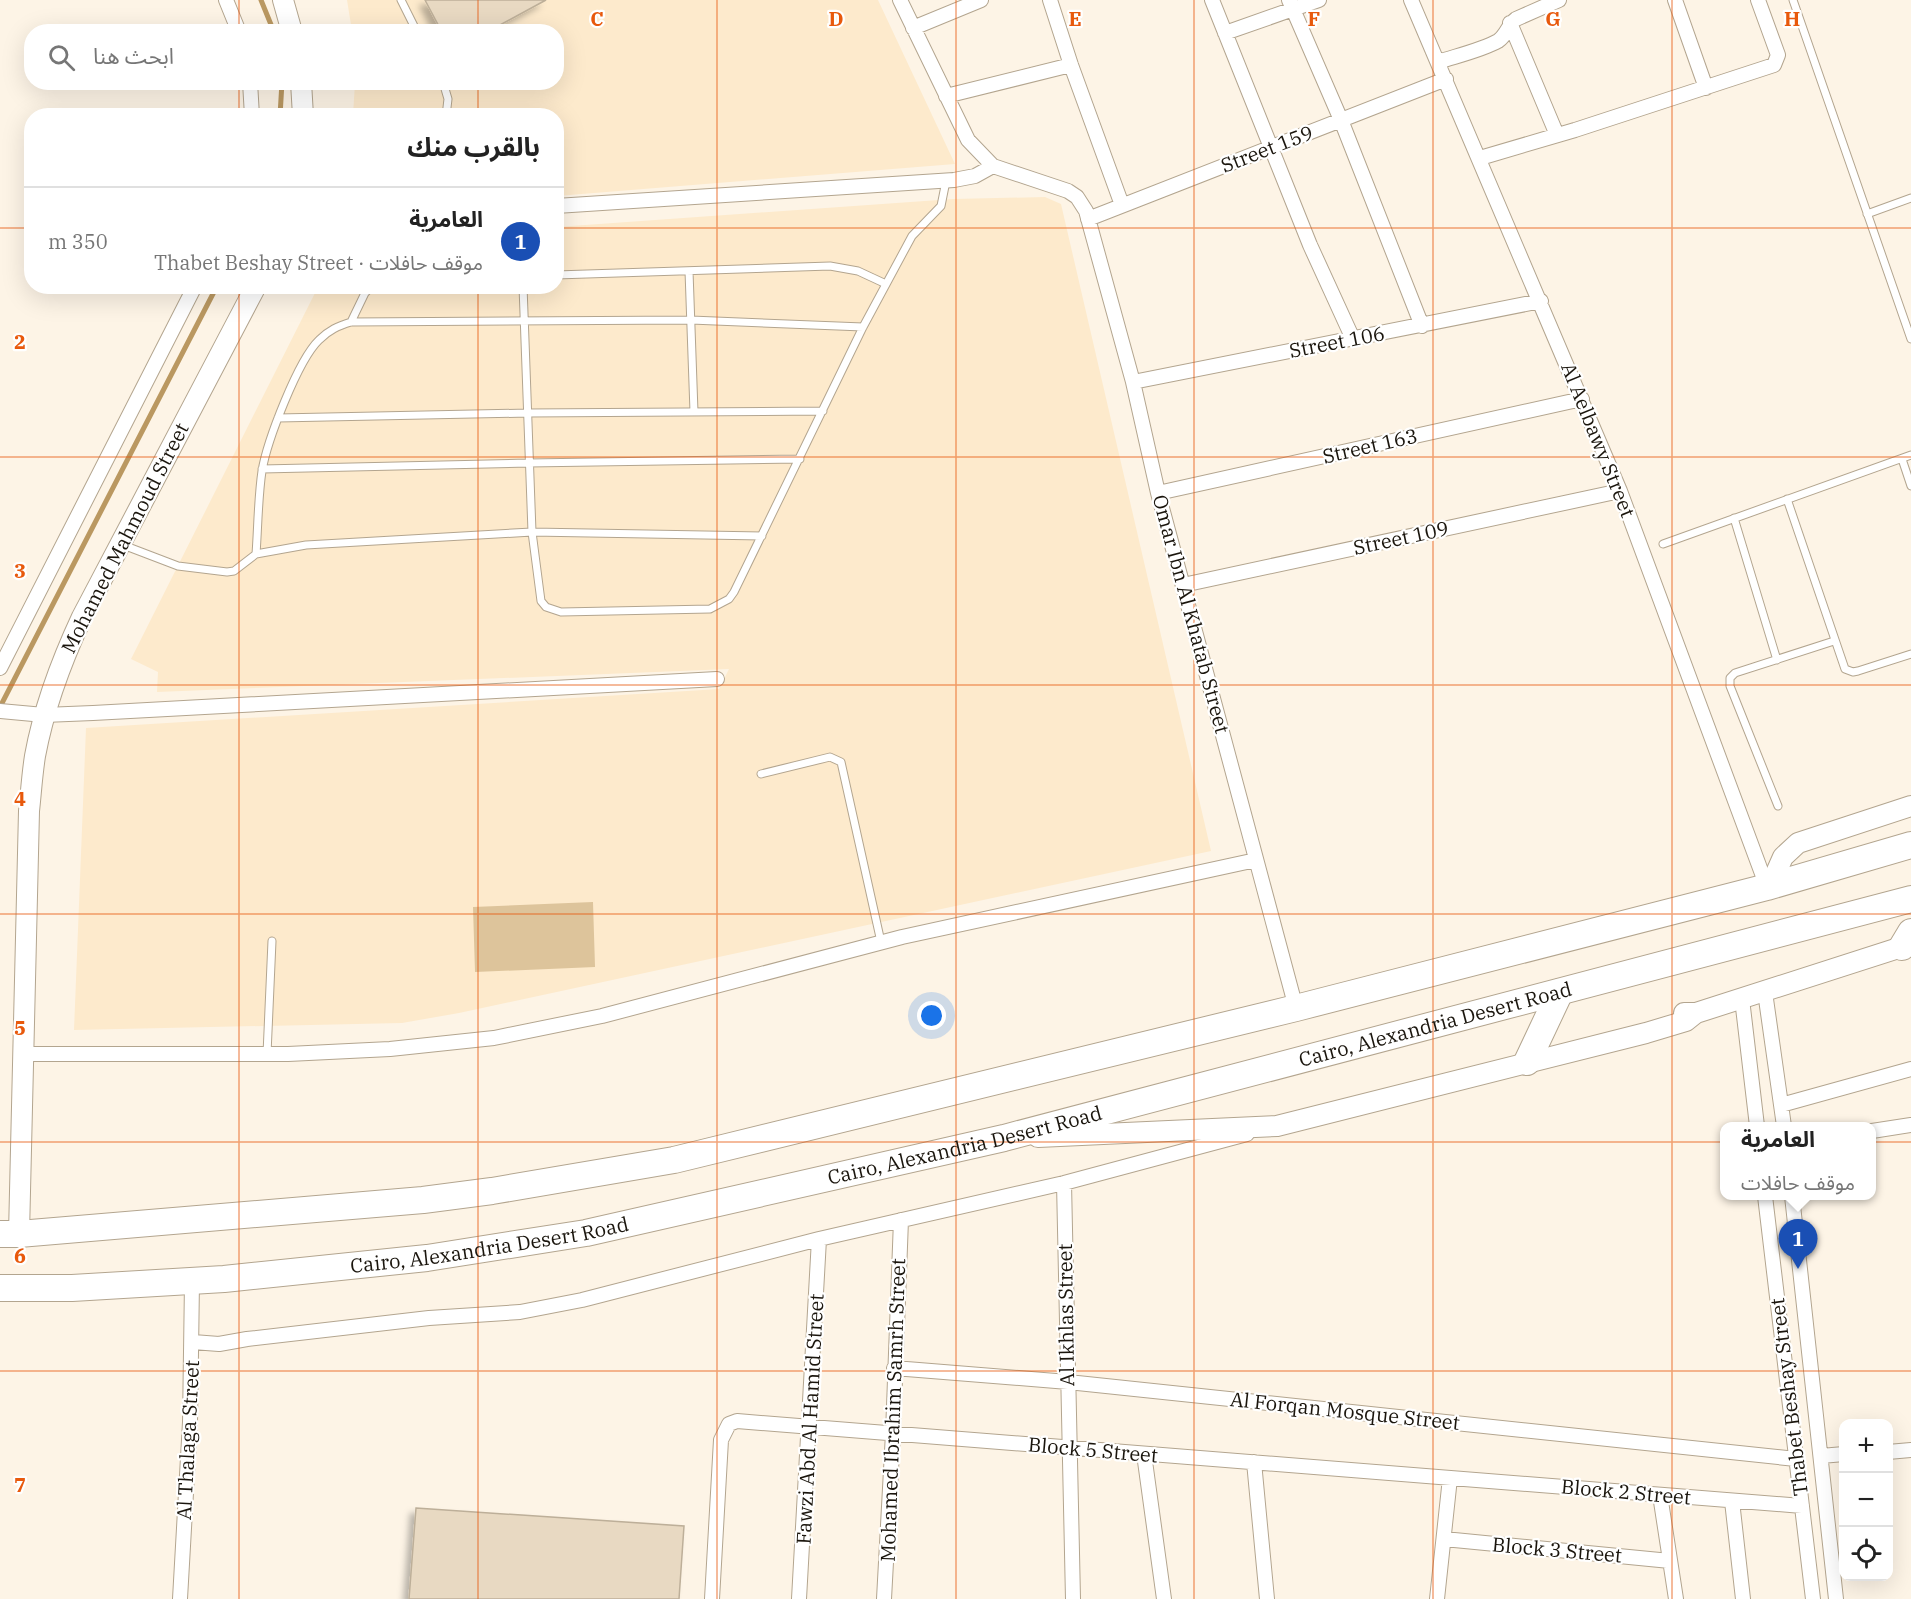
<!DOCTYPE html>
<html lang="ar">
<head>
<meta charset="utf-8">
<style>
  :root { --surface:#fff; --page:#f6f6f6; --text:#222; --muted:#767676; --line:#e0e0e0; --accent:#215d94 }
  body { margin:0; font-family:"IBM Plex Serif","Noto Sans Arabic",serif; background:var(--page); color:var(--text); direction:rtl }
  .controls { position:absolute; right:18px; bottom:18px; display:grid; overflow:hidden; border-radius:12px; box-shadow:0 6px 24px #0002 }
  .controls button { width:54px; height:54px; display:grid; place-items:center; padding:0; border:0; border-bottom:2px solid var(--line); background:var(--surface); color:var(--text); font:30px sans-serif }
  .you { position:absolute; left:932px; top:1016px; width:21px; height:21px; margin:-15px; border:4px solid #fff; border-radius:50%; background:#1a73e8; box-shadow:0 0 0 9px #1a73e833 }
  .badge { display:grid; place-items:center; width:39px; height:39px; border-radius:50%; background:var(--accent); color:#fff; font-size:20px; font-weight:700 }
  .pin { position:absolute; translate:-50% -50px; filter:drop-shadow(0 2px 3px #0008) }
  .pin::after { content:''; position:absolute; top:32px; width:21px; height:18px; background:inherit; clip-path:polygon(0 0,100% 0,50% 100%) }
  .popup { position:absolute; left:1720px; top:1122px; width:156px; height:78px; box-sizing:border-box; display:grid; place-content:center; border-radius:12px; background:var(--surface); filter:drop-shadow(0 2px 4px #0005); font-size:20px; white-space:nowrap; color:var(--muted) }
  .popup b { font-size:22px; color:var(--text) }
  .popup::after { content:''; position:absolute; left:50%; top:100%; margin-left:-12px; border:12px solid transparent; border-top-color:var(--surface) }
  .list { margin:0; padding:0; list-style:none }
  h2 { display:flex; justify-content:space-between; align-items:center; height:78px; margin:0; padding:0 24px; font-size:26px }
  h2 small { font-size:20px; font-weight:400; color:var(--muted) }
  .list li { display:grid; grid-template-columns:39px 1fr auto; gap:18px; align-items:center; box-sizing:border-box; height:108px; padding:0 24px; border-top:2px solid var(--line) }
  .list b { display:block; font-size:22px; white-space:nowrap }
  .list p { margin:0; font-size:20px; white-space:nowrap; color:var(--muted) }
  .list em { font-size:20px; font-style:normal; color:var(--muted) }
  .icon { flex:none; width:33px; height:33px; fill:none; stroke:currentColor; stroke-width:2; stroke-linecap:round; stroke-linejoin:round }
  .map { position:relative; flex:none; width:1911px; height:1599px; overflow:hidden; direction:ltr }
  .search { position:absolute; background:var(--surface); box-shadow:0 6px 24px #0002; left:24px; top:24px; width:540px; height:66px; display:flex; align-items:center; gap:15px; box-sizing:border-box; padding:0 21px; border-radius:24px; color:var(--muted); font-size:22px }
  .panel { position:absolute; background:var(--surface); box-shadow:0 6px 24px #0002; left:24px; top:108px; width:540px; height:186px; border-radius:24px; direction:rtl }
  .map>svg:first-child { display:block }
  .built { fill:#fdeacc }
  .green { fill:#ddc49b }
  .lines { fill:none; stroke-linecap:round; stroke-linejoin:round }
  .stream { stroke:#ba9861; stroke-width:5 }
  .building { fill:#e8d9c2; stroke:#bdaf99; stroke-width:1.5; filter:url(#shadow) }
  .lane-casing { stroke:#b3a58f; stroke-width:9 }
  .street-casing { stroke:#b3a58f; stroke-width:16 }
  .secondary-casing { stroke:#b3a58f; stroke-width:22 }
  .highway-casing { stroke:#b3a58f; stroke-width:28 }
  .lane { stroke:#fff; stroke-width:7 }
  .street { stroke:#fff; stroke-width:14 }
  .secondary { stroke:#fff; stroke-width:20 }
  .highway { stroke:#fff; stroke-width:26 }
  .grid { fill:none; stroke:#e8590c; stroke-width:1.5; stroke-opacity:0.55 }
  .labels { text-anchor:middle; stroke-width:4.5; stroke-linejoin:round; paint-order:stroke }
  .street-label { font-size:20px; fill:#1a150d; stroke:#fff }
  .grid-label { font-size:20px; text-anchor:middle; font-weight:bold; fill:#e8590c; stroke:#fff; stroke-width:4.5; stroke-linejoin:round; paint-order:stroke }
</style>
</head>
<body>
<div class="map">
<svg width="1911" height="1599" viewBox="0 0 1911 1599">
  <defs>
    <filter id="shadow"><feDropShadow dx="-5.5" dy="5.5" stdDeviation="3" flood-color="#0004"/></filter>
  </defs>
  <rect width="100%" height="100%" fill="#fdf4e6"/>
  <path class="built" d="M347,0H878L955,164L557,196L556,116L353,115L355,83L556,82V32L352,31Z
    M1045,197L1061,204L1211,851L459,1013L402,1023L74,1030L86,728L719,689L729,669L157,692L158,672L131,659L318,287L556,286L557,227L953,199Z"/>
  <path class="green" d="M593,902L595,967L475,972L473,907Z"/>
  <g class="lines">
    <path class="stream" d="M261,0L274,32
      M280,116L282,82
      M0,707L217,286"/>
  </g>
  <path class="building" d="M425,0H546L487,32H442Z
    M416,1508L684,1526L679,1599H409Z"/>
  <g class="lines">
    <defs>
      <path id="lane" d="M401,0L417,32
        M1793,0L1911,339
        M443,82L448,99L446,116
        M1867,214L1911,198
        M689,271L694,412
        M556,275L830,266L858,271L886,284
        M523,286L532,532L541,601L546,607L561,612L710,609L729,599L734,592L863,327L912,236L941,206L946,181
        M351,322L365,293L372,286
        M278,418L528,413L823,411
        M1902,459L1911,486
        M262,469L528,463L800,459
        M1787,499L1845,669L1853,672L1858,671L1911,654
        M1734,518L1777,660
        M1663,544L1911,455
        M123,545L178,566L227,572L234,571L256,554L306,545L532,532L762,536
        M256,554C258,527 258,498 262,471C267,441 298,360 319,340C329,330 338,326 351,322L691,320L863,327
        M761,774L830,757L841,762L881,942
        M1778,806L1730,686V678L1735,673L1834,641
        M267,1054L272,941"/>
      <path id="street" d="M226,0L239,32
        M900,0L968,140L993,166L1068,191L1077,197L1086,211L1133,382L1158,493L1296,1008
        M1050,0L1071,65L1122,205
        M1212,0L1310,245L1353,339
        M1289,0L1341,120L1422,326
        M1411,0L1620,491L1767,887
        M1675,0L1706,88
        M1510,23L1557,135
        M913,28L981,0
        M1225,33L1319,0
        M1438,62C1456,56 1482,50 1498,41C1507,35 1508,25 1516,19L1559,0
        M250,82L252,116
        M946,96L1071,65
        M1480,158L1575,130L1774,65L1778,55L1758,0
        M556,206L954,180L975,176L993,166
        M1088,219L1446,79
        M1133,382L1541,301
        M1158,493L1582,399
        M1183,585L1620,491
        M0,668L195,286
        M0,711L44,715L93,713L717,679
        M1765,992L1784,1126
        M1742,999L1757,1126
        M24,1054H288L390,1049L494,1038L602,1016L902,937L1256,860
        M1781,1105L1911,1069
        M1872,1131L1911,1125
        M1064,1183L1073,1599
        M1765,1196L1813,1599
        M1792,1196L1836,1599
        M193,1342L219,1344L247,1339L429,1318L520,1312L582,1300L819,1239L1064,1183L1247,1134
        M894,1368L1068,1382L1796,1459
        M1888,1452L1911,1450
        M1144,1454L1164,1599
        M1821,1456L1844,1454
        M1254,1462L1267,1599
        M1660,1495L1676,1599
        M1732,1501L1743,1599
        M1444,1539L1670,1561
        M180,1599L190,1422L192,1282
        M712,1599L721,1440L729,1424L737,1421L1802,1506
        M799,1599L819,1239
        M884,1599L893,1433L901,1220
        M1437,1599L1450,1478"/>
      <path id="secondary" d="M283,0L292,32
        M301,82L303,116
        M1774,885L1775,875L1783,857L1798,843L1911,806
        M1684,1013H1696L1911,944
        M1038,1137L1277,1126L1646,1033L1686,1021L1696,1013
        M19,1234L29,811C31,793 32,775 35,756C44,707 61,662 82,617L256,286"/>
      <g id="highway">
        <path d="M1902,947L1911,932"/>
        <path d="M1527,1062L1560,992"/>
        <path d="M0,1234H19L423,1200L492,1191L674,1160L1296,1008L1767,887L1911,845"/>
        <path id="s1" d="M0,1288H72L224,1279L427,1258L586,1233L1004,1138L1911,899"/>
      </g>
    </defs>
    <use href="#lane" class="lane-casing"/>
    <use href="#street" class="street-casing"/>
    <use href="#secondary" class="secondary-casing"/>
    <use href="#highway" class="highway-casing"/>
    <use href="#lane" class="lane"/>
    <use href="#street" class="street"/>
    <use href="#secondary" class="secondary"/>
    <use href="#highway" class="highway"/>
  </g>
  <path class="grid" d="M239,0V32M478,0V32M717,0V1599M956,0V1599M1194,0V1599M1433,0V1599M1672,0V1599M239,82V116M478,82V116M0,228H32M556,228H1911M239,286V1599M478,286V1599M0,457H1911M0,685H1911M0,914H1911M0,1142H1911M0,1371H1911"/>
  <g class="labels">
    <g class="street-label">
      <text transform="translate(1267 149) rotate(-21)" y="7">Street 159</text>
      <text transform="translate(1337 342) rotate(-11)" y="7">Street 106</text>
      <text transform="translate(1598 440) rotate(68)" y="7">Al Aelbawy Street</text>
      <text transform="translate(1370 446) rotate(-13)" y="7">Street 163</text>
      <text transform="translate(125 538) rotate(-63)" y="7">Mohamed Mahmoud Street</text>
      <text transform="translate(1401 538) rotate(-12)" y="7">Street 109</text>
      <text transform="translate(1191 614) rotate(75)" y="7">Omar Ibn Al Khatab Street</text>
      <text dy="7" stroke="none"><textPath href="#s1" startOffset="1464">Cairo, Alexandria Desert Road</textPath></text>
      <text dy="7" stroke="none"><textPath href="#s1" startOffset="978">Cairo, Alexandria Desert Road</textPath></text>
      <text dy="7" stroke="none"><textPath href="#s1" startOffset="492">Cairo, Alexandria Desert Road</textPath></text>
      <text transform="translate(1066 1315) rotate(-91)" y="7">Al Ikhlas Street</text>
      <text transform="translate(1789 1397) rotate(-97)" y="7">Thabet Beshay Street</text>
      <text transform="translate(893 1410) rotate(-88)" y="7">Mohamed Ibrahim Samrh Street</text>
      <text transform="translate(1345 1411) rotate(6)" y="7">Al Forqan Mosque Street</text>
      <text transform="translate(810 1419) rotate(-87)" y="7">Fawzi Abd Al Hamid Street</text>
      <text transform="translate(188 1440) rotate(-87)" y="7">Al Thalaga Street</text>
      <text transform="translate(1093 1450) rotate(5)" y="7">Block 5 Street</text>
      <text transform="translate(1626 1492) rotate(5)" y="7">Block 2 Street</text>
      <text transform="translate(1557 1550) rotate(5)" y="7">Block 3 Street</text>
    </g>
  </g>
  <g class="grid-label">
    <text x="597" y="26">C</text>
    <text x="836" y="26">D</text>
    <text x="1075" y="26">E</text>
    <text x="1314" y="26">F</text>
    <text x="1553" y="26">G</text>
    <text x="1792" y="26">H</text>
    <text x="20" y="349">2</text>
    <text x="20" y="578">3</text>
    <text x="20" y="806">4</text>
    <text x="20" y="1035">5</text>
    <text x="20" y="1263">6</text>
    <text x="20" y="1492">7</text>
  </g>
</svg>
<div class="controls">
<button>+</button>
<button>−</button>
<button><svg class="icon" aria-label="locate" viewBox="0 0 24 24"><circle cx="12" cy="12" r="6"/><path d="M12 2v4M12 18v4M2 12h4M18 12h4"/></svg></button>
</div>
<div class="you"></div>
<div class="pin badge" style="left:1798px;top:1269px;background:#1a4fb4">1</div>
<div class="popup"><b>العامرية</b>موقف حافلات</div>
<div class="search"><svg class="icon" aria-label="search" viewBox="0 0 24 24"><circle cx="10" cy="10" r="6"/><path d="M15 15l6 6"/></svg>ابحث هنا</div>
<section class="panel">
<h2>بالقرب منك<small></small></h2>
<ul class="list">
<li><span class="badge" style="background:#1a4fb4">1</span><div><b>العامرية</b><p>موقف حافلات · Thabet Beshay Street</p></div><em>350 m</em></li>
</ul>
</section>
</div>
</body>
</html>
